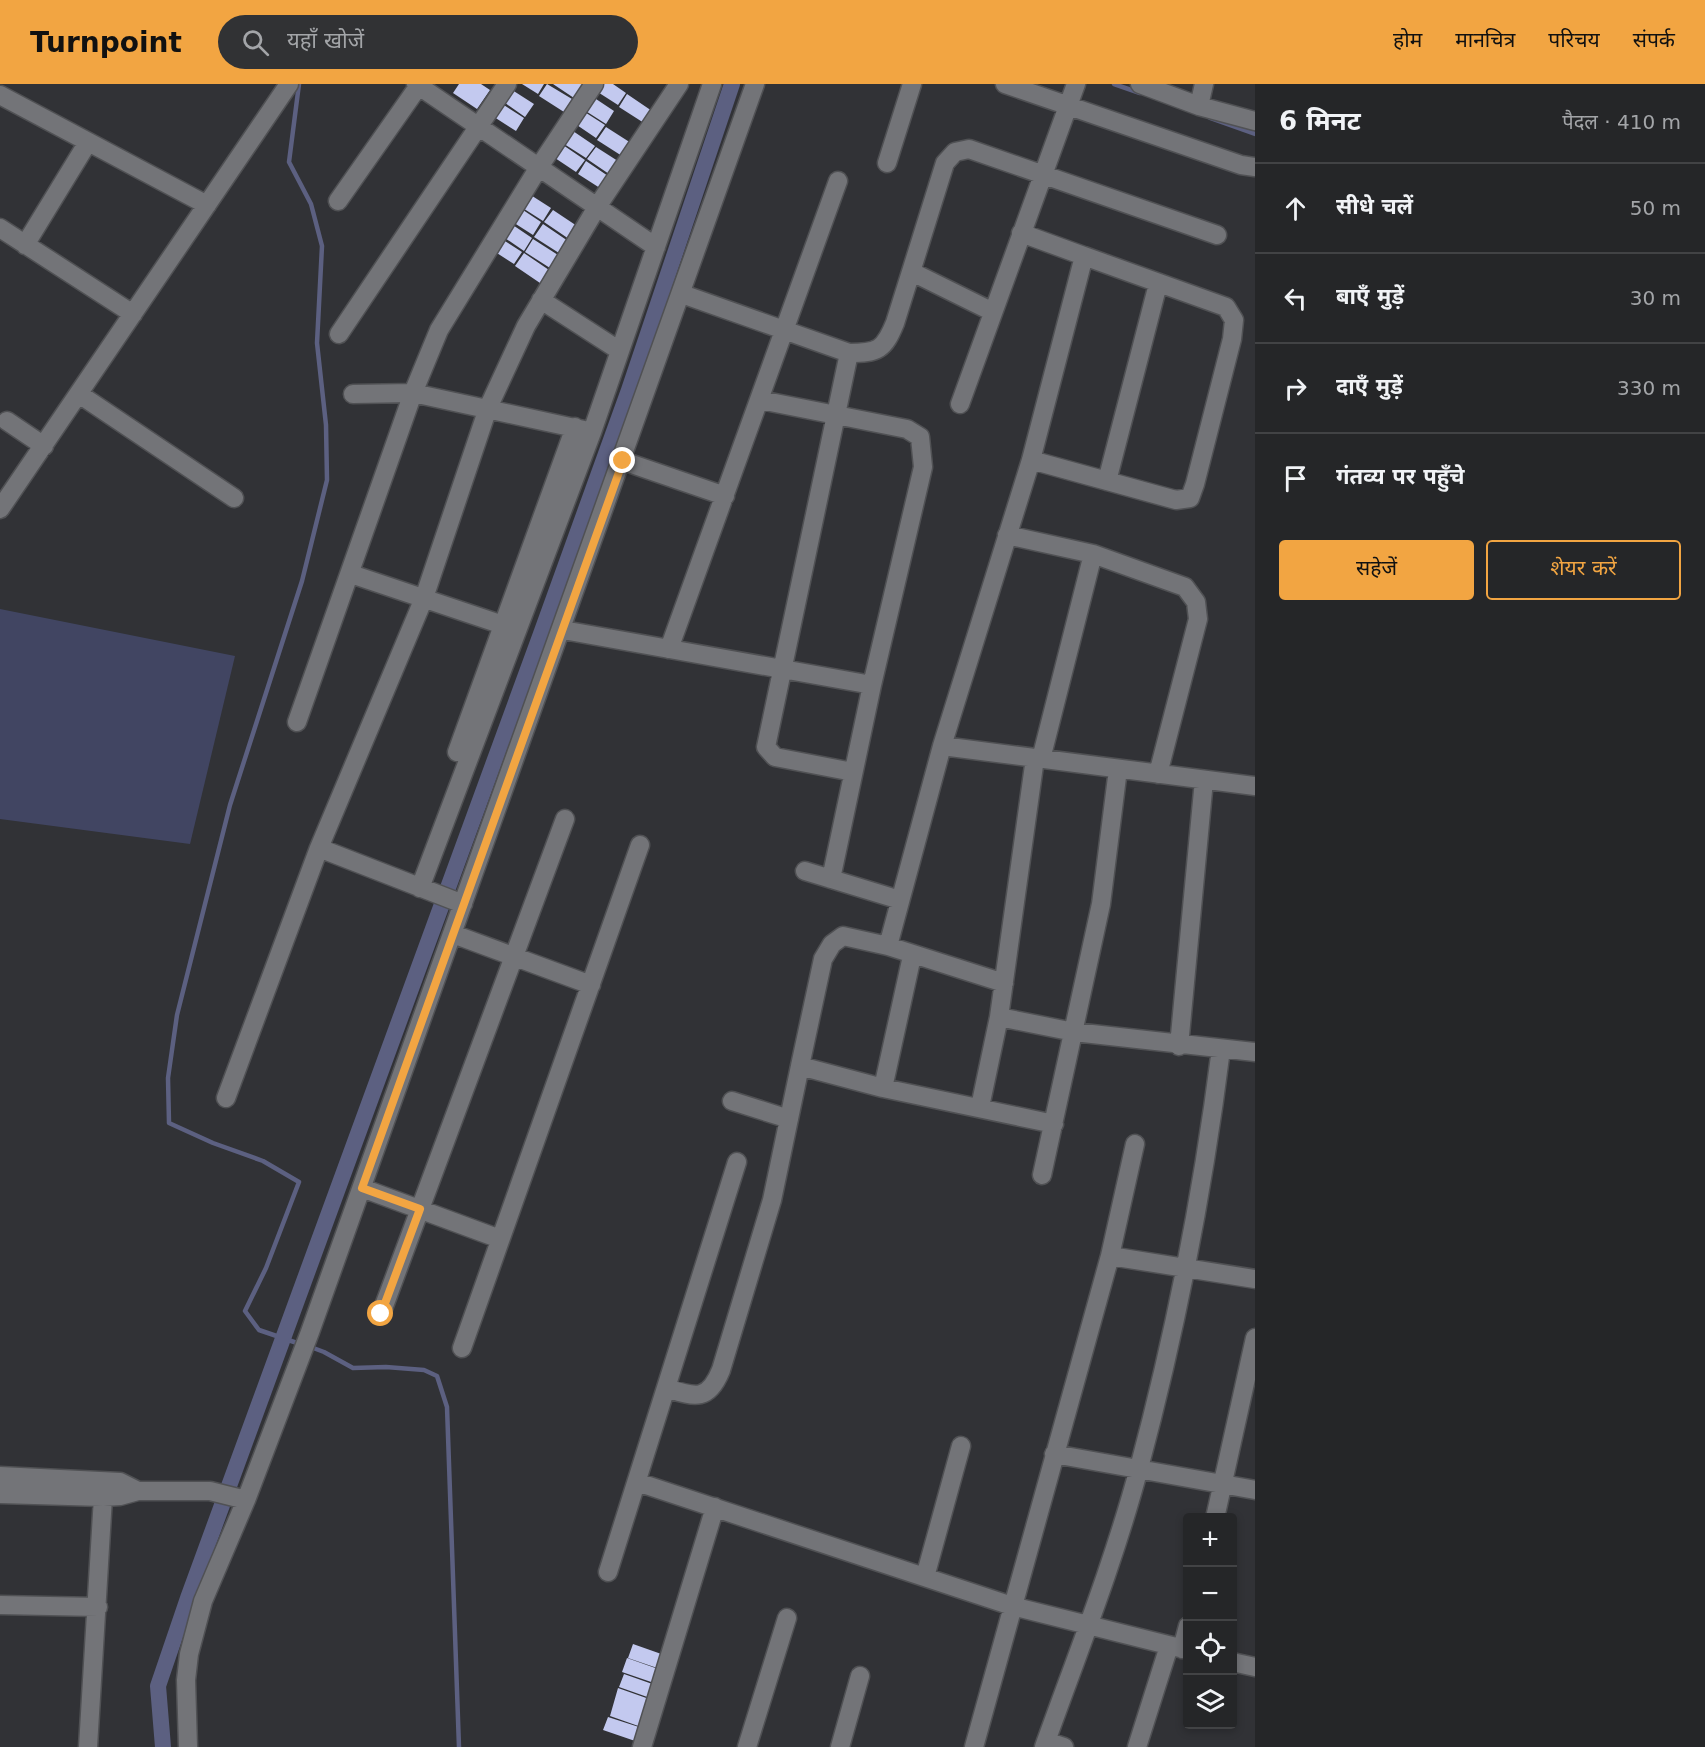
<!DOCTYPE html>
<html lang="hi">
<head>
<meta charset="utf-8">
<style>
  :root { --surface:#252628; --page:#313234; --text:#f1f3f6; --muted:#a3a5a8; --line:#424345; --accent:#f2a542 }
  body { margin:0; font-family:"DejaVu Sans","Noto Sans Devanagari",sans-serif; background:var(--page); color:var(--text) }
  .controls { position:absolute; right:18px; bottom:18px; display:grid; overflow:hidden; border-radius:6px; box-shadow:0 3px 9px #0003 }
  .controls button { width:54px; height:54px; display:grid; place-items:center; padding:0; border:0; border-bottom:2px solid var(--line); background:var(--surface); color:var(--text); font:30px sans-serif }
  .stop { position:absolute; width:18px; height:18px; margin:-14px; border:4px solid #f2a542; border-radius:50%; background:#fff }
  .stop.end { background:#f2a542; border-color:#fff; box-shadow:0 2px 6px #0008 }
  .list { margin:0; padding:0; list-style:none }
  h2 { display:flex; justify-content:space-between; align-items:center; height:78px; margin:0; padding:0 24px; font-size:26px }
  h2 small { font-size:20px; font-weight:400; color:var(--muted) }
  .list li { display:grid; grid-template-columns:39px 1fr auto; gap:18px; align-items:center; box-sizing:border-box; height:90px; padding:0 24px; border-top:2px solid var(--line) }
  .list b { display:block; font-size:22px; white-space:nowrap }
  .list em { font-size:20px; font-style:normal; color:var(--muted) }
  .actions { display:flex; gap:12px; padding:18px 24px }
  .actions a { flex:1; padding:14px 0; border:2px solid var(--accent); border-radius:6px; text-align:center; font-size:21px; color:var(--accent) }
  .actions .main { background:var(--accent); color:#111 }
  .icon { flex:none; width:33px; height:33px; fill:none; stroke:currentColor; stroke-width:2; stroke-linecap:round; stroke-linejoin:round }
  .map { position:relative; flex:none; width:1255px; height:1663px; overflow:hidden }
  header { display:flex; align-items:center; gap:36px; box-sizing:border-box; height:84px; padding:0 30px; background:var(--accent); color:#111 }
  header strong { font-size:28px }
  nav { display:flex; gap:33px; margin-inline-start:auto; font-size:21px }
  .search { width:420px; height:54px; background:var(--page); display:flex; align-items:center; gap:15px; box-sizing:border-box; padding:0 21px; border-radius:33px; color:var(--muted); font-size:22px }
  main { display:flex }
  aside { flex:1; background:var(--surface) }
  .map>svg:first-child { display:block }
  .green { fill:#414562 }
  .lines { fill:none; stroke-linecap:round; stroke-linejoin:round }
  .stream { stroke:#5c6081; stroke-width:4.5 }
  .canal { stroke:#5c6081; stroke-width:16 }
  .building { fill:#c3c9ef }
  .minor-casing { stroke:#505154; stroke-width:21 }
  .minor { stroke:#737478; stroke-width:18 }
  .route { stroke:#f2a542; stroke-width:8 }
</style>
</head>
<body>
<header>
<strong>Turnpoint</strong>
<div class="search"><svg class="icon" aria-label="search" viewBox="0 0 24 24"><circle cx="10" cy="10" r="6"/><path d="M15 15l6 6"/></svg>यहाँ खोजें</div>
<nav><a>होम</a><a>मानचित्र</a><a>परिचय</a><a>संपर्क</a></nav>
</header>
<main>
<div class="map">
<svg width="1255" height="1663" viewBox="0 0 1255 1663">
  <rect width="100%" height="100%" fill="#313236"/>
  <path class="green" d="M0,525L235,572L190,760L0,735Z"/>
  <g class="lines">
    <path class="stream" d="M299,0L289,78L311,120L322,162L317,259L326,341L327,396L302,497L230,721L177,931L168,994L169,1039L213,1059L263,1077L299,1098L266,1184L245,1227L259,1246L300,1260
      M1114,0L1140,9
      M1210,34L1255,50
      M308,1262L324,1268L353,1284L386,1283L424,1286L437,1292L447,1323L459,1663"/>
    <path class="canal" d="M163,1663L158,1602L188,1514L542,547L629,306L732,0"/>
  </g>
  <path class="building" d="M459,0H481L490,6L477,25L453,9Z
    M522,0H544L538,10Z
    M547,0L572,15L564,28L539,12Z
    M553,0H583L574,14Z
    M596,0H613L626,9L618,21L593,5Z
    M509,4L534,20L525,33L501,16Z
    M627,10L652,27L644,39L619,23Z
    M590,11L614,27L606,40L581,24Z
    M499,18L524,34L516,47L491,31Z
    M580,25L605,41L596,54L571,37Z
    M606,43L631,59L622,72L597,56Z
    M570,45L595,62L586,74L561,58Z
    M560,59L585,76L576,88L552,72Z
    M596,63L621,79L612,92L587,75Z
    M586,77L611,94L603,106L578,90Z
    M526,108L551,124L543,137L518,121Z
    M517,122L541,138L533,151L508,135Z
    M553,126L577,142L569,155L544,138Z
    M507,137L532,154L524,167L499,150Z
    M543,140L568,157L559,169L534,153Z
    M497,152L522,168L514,180L489,164Z
    M533,155L558,171L550,184L525,168Z
    M524,169L549,186L540,199L515,182Z
    M633,1560L667,1572L663,1586L628,1574Z
    M627,1574L661,1586L657,1600L622,1588Z
    M624,1590L658,1602L653,1615L619,1603Z
    M618,1604L652,1616L644,1644L610,1632Z
    M608,1633L642,1644L638,1658L603,1646Z"/>
  <g class="lines">
    <defs>
      <path id="minor" d="M416,0L656,163
        M1005,0L1241,81L1255,83
        M1140,0L1199,22L1255,37
        M0,11L207,121
        M1199,22L1204,0
        M887,79L912,0
        M338,117L420,0
        M0,144L133,230
        M25,161L88,58
        M912,188L993,228
        M682,210L849,269C878,269 884,266 895,239L945,79L955,68L969,65L1217,151
        M541,216L620,267
        M339,250L507,0
        M849,269L766,663L775,673L853,688
        M79,310L234,414
        M353,310L413,309L584,346
        M760,316L907,345L920,353L923,383L872,601L831,795
        M960,320L1076,0
        M7,337L44,362
        M1031,376L1176,416L1190,414L1195,400L1232,255L1234,236L1226,223L1084,172
        M623,377L725,412
        M1107,397L1158,200
        M0,425L289,0
        M1007,451L1093,470L1185,503L1196,518L1198,535L1158,690
        M351,490L503,541
        M563,546L872,601
        M669,565L838,97
        M297,638L413,309L439,246L539,83L594,0
        M942,662L1255,702
        M457,668L575,343
        M1035,674L999,933L1074,948L1255,968
        M1041,675L1093,470
        M319,764L463,820
        M805,787L900,816
        M420,804L592,348L712,0
        M453,850L591,901
        M888,862L942,662L1031,376L1084,172L1021,149
        M1004,899L888,862L843,852L832,860L823,875L800,982L883,1004L1054,1040
        M1179,962L1204,696
        M883,1004L912,872
        M226,1014L319,764L424,514L488,324L526,242L597,123L679,0
        M732,1017L789,1035
        M980,1023L999,933
        M1135,1060L1110,1172L1255,1195
        M1042,1091L1101,820L1118,685
        M362,1104L500,1155
        M381,1230L565,735
        M462,1264L640,761
        M666,1304C695,1313 708,1318 721,1286L772,1116L800,982
        M1054,1370L1255,1406
        M0,1392L120,1398L138,1407
        M637,1398L1012,1522L1188,1566
        M0,1410L103,1413L120,1412L138,1407H210L246,1416
        M1215,1434L1255,1254
        M608,1488L737,1078
        M925,1493L961,1362
        M0,1521L98,1523
        M1182,1565L1188,1542
        M1232,1578L1255,1583
        M1046,1657L1064,1663
        M88,1663L103,1413
        M188,1663L186,1596L189,1570L203,1517L246,1416L310,1248L755,0
        M642,1663L715,1423
        M747,1663L787,1534
        M840,1663L860,1592
        M974,1663L1110,1172
        M1044,1663C1077,1571 1114,1478 1139,1384C1176,1246 1203,1107 1221,965
        M1137,1663L1169,1562"/>
    </defs>
    <use href="#minor" class="minor-casing"/>
    <use href="#minor" class="minor"/>
  </g>
  <g class="lines">
    <path class="route" d="M381,1230L420,1125L362,1104L623,377"/>
  </g>
</svg>
<div class="controls">
<button>+</button>
<button>−</button>
<button><svg class="icon" aria-label="locate" viewBox="0 0 24 24"><circle cx="12" cy="12" r="6"/><path d="M12 2v4M12 18v4M2 12h4M18 12h4"/></svg></button>
<button><svg class="icon" aria-label="layers" viewBox="0 0 24 24"><path d="M12 4l9 5-9 5-9-5zM3 14l9 5 9-5"/></svg></button>
</div>
<div class="stop" style="left:381px;top:1230px"></div>
<div class="stop end" style="left:623px;top:377px"></div>
</div>
<aside>
<h2>6 मिनट<small>पैदल · 410 m</small></h2>
<ul class="list">
<li><svg class="icon" aria-label="ahead" viewBox="0 0 24 24"><path d="M12 20V5M6 11l6-6 6 6"/></svg><div><b>सीधे चलें</b></div><em>50 m</em></li>
<li><svg class="icon" aria-label="left" viewBox="0 0 24 24"><path d="M17 20v-9H6M10 6l-5 5 5 5"/></svg><div><b>बाएँ मुड़ें</b></div><em>30 m</em></li>
<li><svg class="icon" aria-label="right" viewBox="0 0 24 24"><path d="M7 20v-9h11M14 6l5 5-5 5"/></svg><div><b>दाएँ मुड़ें</b></div><em>330 m</em></li>
<li><svg class="icon" aria-label="arrive" viewBox="0 0 24 24"><path d="M6 21V4h12l-3 4 3 4H6"/></svg><div><b>गंतव्य पर पहुँचे</b></div></li>
</ul>
<div class="actions"><a class="main">सहेजें</a><a>शेयर करें</a></div>
</aside>
</main>
</body>
</html>
